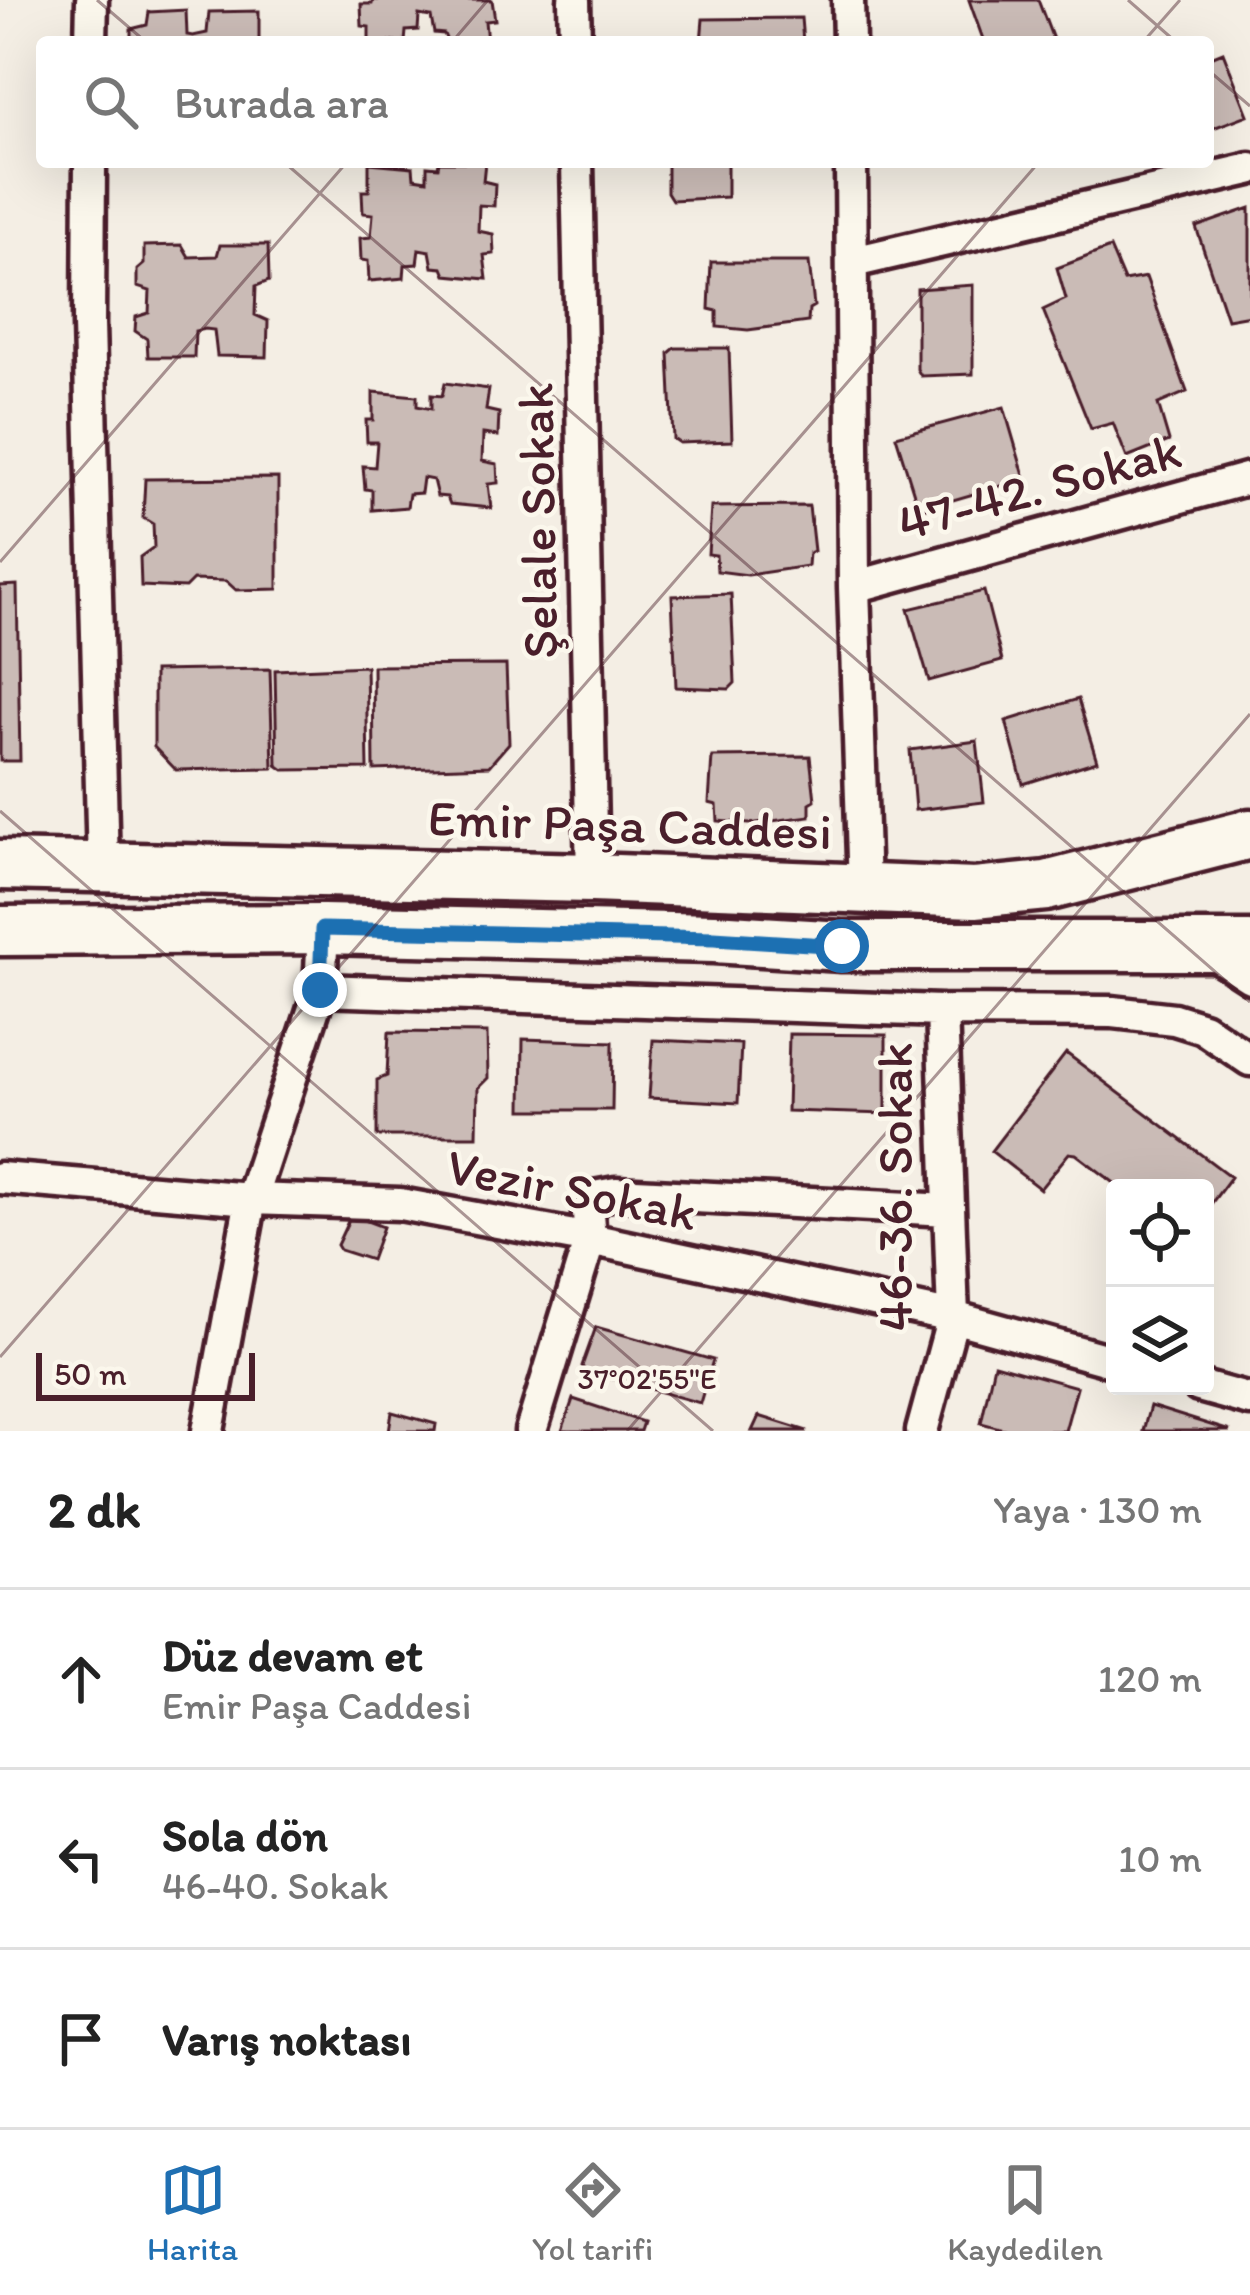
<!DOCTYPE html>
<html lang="tr">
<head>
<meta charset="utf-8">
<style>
  :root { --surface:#fff; --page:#f2f2f2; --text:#222; --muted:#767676; --line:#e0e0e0; --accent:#1f6fb2 }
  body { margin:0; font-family:Itim,sans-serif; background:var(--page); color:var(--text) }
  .controls { position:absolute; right:36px; bottom:36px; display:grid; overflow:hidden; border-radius:12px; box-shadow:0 12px 48px #0002 }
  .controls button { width:108px; height:108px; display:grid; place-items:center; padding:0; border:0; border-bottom:3px solid var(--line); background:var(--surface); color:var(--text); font:60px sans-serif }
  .scale { position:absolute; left:36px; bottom:30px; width:219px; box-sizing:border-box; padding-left:12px; border:6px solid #4a1f2b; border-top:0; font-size:33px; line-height:42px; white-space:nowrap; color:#4a1f2b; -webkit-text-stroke:9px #fbf7ec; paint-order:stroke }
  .stop { position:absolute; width:36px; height:36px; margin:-27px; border:9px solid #1f6fb2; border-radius:50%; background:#fff }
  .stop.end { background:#1f6fb2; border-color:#fff; box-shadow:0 3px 12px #0008 }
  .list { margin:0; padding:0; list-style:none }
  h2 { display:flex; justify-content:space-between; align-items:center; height:156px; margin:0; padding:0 48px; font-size:51px }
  h2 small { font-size:39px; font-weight:400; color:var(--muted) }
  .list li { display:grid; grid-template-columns:78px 1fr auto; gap:36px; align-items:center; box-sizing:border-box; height:180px; padding:0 48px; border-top:3px solid var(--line) }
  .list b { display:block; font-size:45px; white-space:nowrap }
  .list p { margin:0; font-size:39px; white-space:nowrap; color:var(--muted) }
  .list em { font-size:39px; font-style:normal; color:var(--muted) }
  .icon { flex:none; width:66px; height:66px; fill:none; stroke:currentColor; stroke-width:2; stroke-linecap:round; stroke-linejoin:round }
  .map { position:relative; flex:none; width:1250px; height:1431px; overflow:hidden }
  .search { position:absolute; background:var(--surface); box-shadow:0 12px 48px #0002; left:36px; right:36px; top:36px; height:132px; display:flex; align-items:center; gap:30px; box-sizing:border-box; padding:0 42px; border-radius:12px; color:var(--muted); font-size:45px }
  .sheet { height:696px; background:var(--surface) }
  nav { display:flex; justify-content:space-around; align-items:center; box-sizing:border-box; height:168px; border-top:3px solid var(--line); background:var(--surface); font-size:33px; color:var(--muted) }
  nav a { display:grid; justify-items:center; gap:6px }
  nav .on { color:var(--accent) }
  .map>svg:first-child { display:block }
  .building { fill:#cabbb6; stroke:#4a1f2b; stroke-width:3 }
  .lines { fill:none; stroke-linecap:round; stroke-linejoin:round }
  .street-casing { stroke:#4a1f2b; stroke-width:39 }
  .primary-casing { stroke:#4a1f2b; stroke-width:57 }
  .street { stroke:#fbf7ec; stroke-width:30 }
  .primary { stroke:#fbf7ec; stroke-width:48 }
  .route { stroke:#1f6fb2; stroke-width:15 }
  .ticks { fill:none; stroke:#4a1f2b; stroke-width:3; stroke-opacity:0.45 }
  .labels { text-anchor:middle; stroke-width:9; stroke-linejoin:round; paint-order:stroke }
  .street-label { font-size:51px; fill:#4a1f2b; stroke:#fbf7ec }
  .ticks-label { font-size:30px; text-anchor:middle; fill:#4a1f2b; stroke:#fbf7ec; stroke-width:9; stroke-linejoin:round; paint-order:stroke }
</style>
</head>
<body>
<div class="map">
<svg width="1250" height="1431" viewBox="0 0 1250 1431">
  <rect width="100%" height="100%" fill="#f4eee4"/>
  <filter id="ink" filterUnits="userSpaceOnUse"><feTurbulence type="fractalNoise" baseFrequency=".00833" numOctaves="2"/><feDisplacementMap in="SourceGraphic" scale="24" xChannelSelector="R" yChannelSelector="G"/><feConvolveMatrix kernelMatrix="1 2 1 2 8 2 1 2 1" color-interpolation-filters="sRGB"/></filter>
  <g filter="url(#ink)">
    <path class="building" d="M373,0H492L495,20L485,21L487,42L447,41L444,34L434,33L431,17L419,15L418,30L406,31L405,42H369V27L362,26L361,4H372Z
      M969,0H1038L1054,42H984Z
      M186,10L187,35L193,36L207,33L209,12L259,11V42H131V29L147,25L149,12Z
      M801,18L803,42H701L703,19Z
      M1223,52L1248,115L1208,130V58Z
      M439,162H485L483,181L495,184L494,206L479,205L478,231L493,234L494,254L484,255L487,279L446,275L443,268L433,267L430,251L419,249L417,264L405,265L404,278L369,281L368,261L361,260L360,238L371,237L373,214L363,213L362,191H369V163L413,167L414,178L427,180V166L438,167Z
      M667,162H727V197L672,200L667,192Z
      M1250,208V315L1227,319L1196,227Z
      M182,245L189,257L217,256L220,245H268L269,281L256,286L255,315L268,321L267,357L217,356L214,330L205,329L195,331L194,357H148L147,339L135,331L136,317L149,313L150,291L137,287V270L144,264V246Z
      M1110,248L1124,281L1146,277L1187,392L1158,404L1169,441L1127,458L1113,423L1091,429L1043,310L1066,299L1057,268Z
      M711,262H809L814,306L809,309L808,322L748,330L717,327V311L709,309Z
      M973,285V374L921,376L917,369V289Z
      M675,348H729L732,441L679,443L673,439L669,353Z
      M445,383L489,389L486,410L499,413L498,436L483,434L482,461L497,464L498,483L488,484L491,508L450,504L447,497L437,496L433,480L423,478L421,493L409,494L407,507L372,510V490L365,489L363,466L375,467L377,442H367L366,420H373V392L417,396V406L431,409V395L442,396Z
      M1004,407L1025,479L919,510L896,436Z
      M278,478V589L236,590L226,581L193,580L185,588L141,586L140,557L154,547L153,524L143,518L145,479Z
      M809,506L814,551L809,553L808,566L748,575L717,571L716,555L708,554L711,507Z
      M17,585L20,761H0V586Z
      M984,591L1002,661L929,681L908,609Z
      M731,594L735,683L729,689L676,687L672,596Z
      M506,665L509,743L489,766L374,770L373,666Z
      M366,666L368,769L284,770L277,765L275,670Z
      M270,669L273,768L176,770L154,747V671Z
      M1078,699L1097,761L1023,784L1006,721Z
      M977,741L984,802L915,810L910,750Z
      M810,756L815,800L810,803V816L749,824L718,821L717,805L709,803L712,757Z
      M389,1032L487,1033L488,1078L478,1088L477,1136H377V1080L387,1076Z
      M789,1034L886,1035V1114L787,1111Z
      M523,1039L613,1042L612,1110H522Z
      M653,1040L741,1044L738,1103L649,1098Z
      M1066,1053L1231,1177L1205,1212V1188H1121L1076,1154L1069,1153L1040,1189L991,1151Z
      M351,1215L383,1227L371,1260L340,1250L337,1245Z
      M596,1327L713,1360L700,1403L585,1371L582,1366Z
      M994,1364L1077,1387L1065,1431H1011L981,1423Z
      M573,1399L643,1422L640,1431H562Z
      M1150,1406L1230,1431H1143Z
      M392,1412L436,1424L435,1431H389Z
      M759,1416L807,1431H752Z"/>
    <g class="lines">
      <defs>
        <path id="street" d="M574,0L575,42
          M848,0L849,42
          M91,42L92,0
          M90,162L89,324L103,866
          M577,162L592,878
          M851,162L854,587L864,888
          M853,262L1250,169
          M854,587L1250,478
          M1208,950L1250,977
          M320,990L942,1011L1113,1012L1174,1019L1203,1028L1250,1060
          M0,1178L251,1199L400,1204L590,1239L953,1317L1115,1362
          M1199,1386L1250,1400
          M208,1431L251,1199L320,990L323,929
          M531,1431L590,1239L588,1214L594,1197L616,1193L949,1210
          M922,1431L953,1317L942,1011"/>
        <path id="primary" d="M0,865L592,878L975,893L1046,886L1250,834
          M0,931L323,929L714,938L842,946H1250"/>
      </defs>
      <use href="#street" class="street-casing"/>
      <use href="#primary" class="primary-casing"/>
      <use href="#street" class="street"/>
      <use href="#primary" class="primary"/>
    </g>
  </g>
  <g class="lines" filter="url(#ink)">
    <path class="route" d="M320,990L322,929L714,938L842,946"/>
  </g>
  <path class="ticks" d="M97,0L146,42M1128,0L1176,42M452,42L488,0M1143,42L1180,0M1208,70L1250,106M284,162L1250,1002M0,562L347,162M0,811L713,1431M0,1357L1039,162M627,1431L1250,714"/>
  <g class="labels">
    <g class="street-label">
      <text transform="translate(1039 486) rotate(-15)" y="18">47-42. Sokak</text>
      <text transform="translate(537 521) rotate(-91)" y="18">Şelale Sokak</text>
      <text transform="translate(630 824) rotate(2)" y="18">Emir Paşa Caddesi</text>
      <text transform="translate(894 1187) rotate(-90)" y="18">46-36. Sokak</text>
      <text transform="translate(572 1189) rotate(11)" y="18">Vezir Sokak</text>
    </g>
  </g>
  <g class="ticks-label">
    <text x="647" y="1389">37°02'55"E</text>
  </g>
</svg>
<div class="controls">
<button><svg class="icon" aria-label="locate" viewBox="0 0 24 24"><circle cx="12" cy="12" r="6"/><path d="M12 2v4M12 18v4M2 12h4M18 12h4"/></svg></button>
<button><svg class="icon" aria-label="layers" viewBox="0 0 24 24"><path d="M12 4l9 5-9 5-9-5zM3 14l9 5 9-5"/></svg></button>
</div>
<div class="scale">50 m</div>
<div class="stop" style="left:842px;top:946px"></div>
<div class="stop end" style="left:320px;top:990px"></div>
<div class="search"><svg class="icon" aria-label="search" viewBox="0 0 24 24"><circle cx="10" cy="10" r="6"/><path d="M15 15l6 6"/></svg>Burada ara</div>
</div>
<section class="sheet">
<h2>2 dk<small>Yaya · 130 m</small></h2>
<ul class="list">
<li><svg class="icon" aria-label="ahead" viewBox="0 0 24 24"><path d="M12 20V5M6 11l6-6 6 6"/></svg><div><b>Düz devam et</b><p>Emir Paşa Caddesi</p></div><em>120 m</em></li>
<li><svg class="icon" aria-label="left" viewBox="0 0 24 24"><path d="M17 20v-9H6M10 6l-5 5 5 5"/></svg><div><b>Sola dön</b><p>46-40. Sokak</p></div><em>10 m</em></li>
<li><svg class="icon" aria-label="arrive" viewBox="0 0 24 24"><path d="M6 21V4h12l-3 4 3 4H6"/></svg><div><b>Varış noktası</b></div></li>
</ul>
</section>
<nav>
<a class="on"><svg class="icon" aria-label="map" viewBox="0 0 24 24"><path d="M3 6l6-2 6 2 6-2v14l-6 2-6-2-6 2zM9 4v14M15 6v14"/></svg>Harita</a>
<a><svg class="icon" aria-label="directions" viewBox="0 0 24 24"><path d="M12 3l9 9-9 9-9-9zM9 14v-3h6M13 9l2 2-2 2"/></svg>Yol tarifi</a>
<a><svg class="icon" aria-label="saved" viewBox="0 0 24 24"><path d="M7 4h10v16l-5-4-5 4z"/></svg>Kaydedilen</a>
</nav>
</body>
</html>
